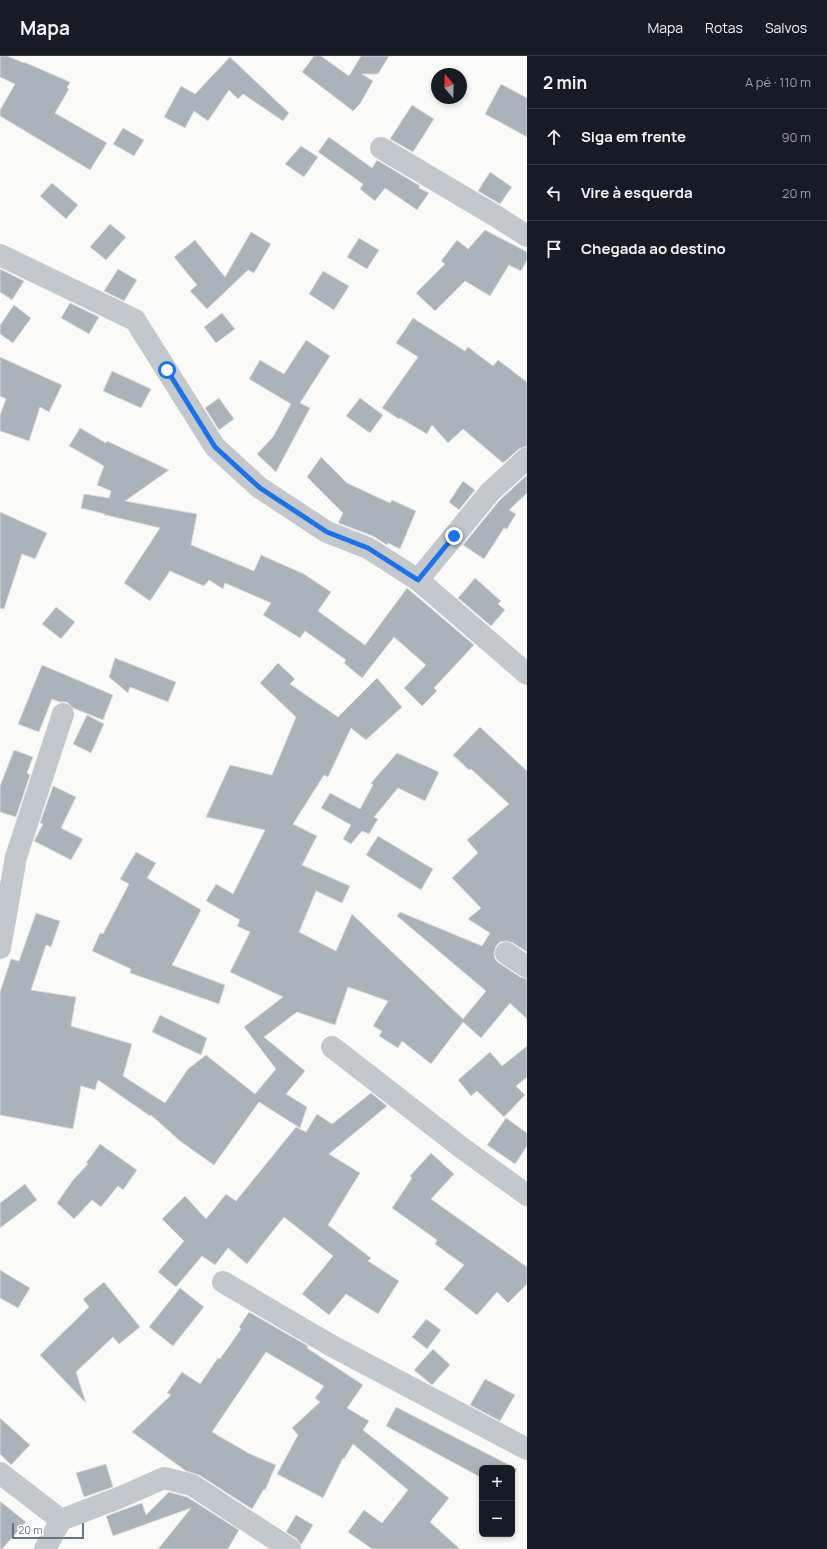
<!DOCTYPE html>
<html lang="pt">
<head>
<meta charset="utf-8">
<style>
  :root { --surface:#171b24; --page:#20242c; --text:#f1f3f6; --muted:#9ea1a6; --line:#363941 }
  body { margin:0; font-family:Manrope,sans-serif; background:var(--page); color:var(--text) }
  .controls { position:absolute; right:12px; bottom:12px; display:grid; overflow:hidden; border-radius:6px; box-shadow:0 2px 6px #0003 }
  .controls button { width:36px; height:36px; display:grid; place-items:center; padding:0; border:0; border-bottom:1px solid var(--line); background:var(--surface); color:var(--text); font:20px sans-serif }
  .compass { position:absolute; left:431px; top:12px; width:36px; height:36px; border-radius:50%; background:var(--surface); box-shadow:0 2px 6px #0003; rotate:341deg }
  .scale { position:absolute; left:12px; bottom:10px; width:72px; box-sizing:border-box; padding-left:4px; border:2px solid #657683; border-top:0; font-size:11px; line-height:14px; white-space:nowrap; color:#657683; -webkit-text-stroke:3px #fff; paint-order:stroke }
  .stop { position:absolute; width:12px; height:12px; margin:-9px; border:3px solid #1a73e8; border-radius:50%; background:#fff }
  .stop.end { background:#1a73e8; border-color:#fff; box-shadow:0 1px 4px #0008 }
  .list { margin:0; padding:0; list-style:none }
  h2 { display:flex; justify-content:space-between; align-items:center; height:52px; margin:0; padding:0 16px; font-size:17px }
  h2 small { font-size:13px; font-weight:400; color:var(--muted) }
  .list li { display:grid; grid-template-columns:26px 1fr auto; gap:12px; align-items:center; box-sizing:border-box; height:56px; padding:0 16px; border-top:1px solid var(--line) }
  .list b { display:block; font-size:15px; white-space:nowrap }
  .list em { font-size:13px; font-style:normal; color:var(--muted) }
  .icon { flex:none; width:22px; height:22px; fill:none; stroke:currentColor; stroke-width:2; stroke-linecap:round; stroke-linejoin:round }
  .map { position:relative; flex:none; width:527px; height:1493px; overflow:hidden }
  header { display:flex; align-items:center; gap:24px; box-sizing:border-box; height:56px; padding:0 20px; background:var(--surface); border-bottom:1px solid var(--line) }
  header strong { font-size:19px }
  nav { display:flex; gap:22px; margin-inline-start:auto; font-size:14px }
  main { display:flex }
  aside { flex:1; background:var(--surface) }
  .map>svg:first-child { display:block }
  .building { fill:#aab3b9; stroke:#dcdcda }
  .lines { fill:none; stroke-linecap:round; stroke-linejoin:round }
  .minor { stroke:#c3c8cc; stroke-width:22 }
  .route { stroke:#1a73e8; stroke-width:5 }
</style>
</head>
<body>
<header>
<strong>Mapa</strong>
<nav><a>Mapa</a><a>Rotas</a><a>Salvos</a></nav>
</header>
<main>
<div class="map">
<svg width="527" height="1493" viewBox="0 0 527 1493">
  <rect width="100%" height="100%" fill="#fafaf8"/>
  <path class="building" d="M0,0H7L24,7V6L70,26L67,32L69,33L55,57L107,87L90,114L0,60V54L15,28L0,21Z
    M314,0H321L349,20L361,0H389L378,18H362L373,25L360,48L353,55L302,16Z
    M230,1L289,57L283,65L243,38L238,43L229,34L208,65L194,55L185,72L164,61L181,30L195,38Z
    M501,28L527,42V81L485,58Z
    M412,49L434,63L413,96L390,83Z
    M123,72L144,84L134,100L113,88Z
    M329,81L372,112L377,104L420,130L419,132L429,137L417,154L385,132L375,145L360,133L363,128L318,96Z
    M301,90L318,101L304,121L285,108Z
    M490,116L512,131L500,148L478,135Z
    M52,127L78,149L66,163L40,140Z
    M110,168L126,181L106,204L90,191Z
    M485,174L527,196V204L521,215L509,209L490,240L465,225L435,255L416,237L445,208L441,205L457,184L468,193Z
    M251,176L271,188L254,217L248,214L207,253L190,235L197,229L174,201L195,184L225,221Z
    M359,182L379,194L367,213L347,201Z
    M0,213L24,225L12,244L0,236Z
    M118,213L137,224L124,245L104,235Z
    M323,215L349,230L334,254L309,238Z
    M70,247L99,261L89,278L61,262Z
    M14,249L31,262L13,287L0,278V269Z
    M222,257L235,273L216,287L204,271Z
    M413,262L465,295L468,291L493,310L498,304L527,326V390L519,393L503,407L463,373L448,387L432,369L427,378L400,362L399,363L382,352L418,301L396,287Z
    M306,284L330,300L300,347L310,352L276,416L257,398L273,381L291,348L249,323L260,304L284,318Z
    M0,301L62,329L49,356L40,351L29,385L0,375V359L6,343L0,340Z
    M112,315L151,333L141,352L103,335Z
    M219,342L234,363L219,374L205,352Z
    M360,342L383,359L370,377L346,360Z
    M80,372L106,387L107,385L169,414L125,445L197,458L191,489L254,515L261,499L304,518L331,536L318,555L365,589L407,532L474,589L434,632L437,635L422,650L404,632L426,609L394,581L362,622L344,607L346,604L305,575L300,582L263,559L271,547L225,527L223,533L209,524L204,530L170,515L150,545L124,527L160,472L106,459L104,460L105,458L81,452L84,438L109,442L111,435L97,429L104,410L69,390Z
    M321,401L347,427L390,447L392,444L416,455L400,493L388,487L387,489L373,480L338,467L343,457L307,421Z
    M527,419V437L509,454L516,458L507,473L504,472L484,503L463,489L499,445Z
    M463,425L475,434L459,454L449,446Z
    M0,456L47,477L35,503L22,498L4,553L0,552Z
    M475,522L501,545L498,548L505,554L491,570L458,542Z
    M56,551L75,566L61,583L42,568Z
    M115,602L176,626L168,646L130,631L128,637L109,621Z
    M278,607L295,623L290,628L338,661L377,622L402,651L366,684L351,672L328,721L324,719L293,768L317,780L302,809L350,830L342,847L316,835L299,876L336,895L352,858L463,963L486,935L397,860L400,856L482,890L490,877L468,863L481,852L452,822L478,797L467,784L509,748L471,713L469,714L453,699L480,671L527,715V896L513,887L506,885L500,886L496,890L494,897L495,903L499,907L520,921L527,923V963L510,947L481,982L463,966L431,1008L402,985L398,992L379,980L382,975L373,970L388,945L348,931L335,969L297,956L264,981L305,1015L286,1038L307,1051L300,1072L259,1046L214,1109L180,1085L151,1059L150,1060L98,1024L95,1034L81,1030L73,1073L0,1059V936L11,903L19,905L36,857L60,865L51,891L46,889L31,934L76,941L71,970L132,988L123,1020L165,1047L188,1013L206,999L255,1038L276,1013L244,971L283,941L230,916L250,876L237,870L240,864L206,845L216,828L233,838L265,774L206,761L230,709L272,719L296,661L260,627Z
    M42,609L113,639L103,664L73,652L67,646H60L52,643L39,676L18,668Z
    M87,659L104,668L91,697L73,688Z
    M14,694L33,701L27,717L30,719L16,761L0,756V730Z
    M397,697L439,716L425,745L398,732L374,761L378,763L369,778L362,775L351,788L343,783L351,769L321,752L330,737L360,753L373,729L371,727Z
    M53,730L76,741L61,772L83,783L71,804L34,785L43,768L40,767Z
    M378,780L433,813L421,834L366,799Z
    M136,796L156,807L147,822L201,854L172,909L225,929L219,948L130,917L131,913L92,895L100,877L103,878L129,828L120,823Z
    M160,959L207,982L201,999L152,976Z
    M527,990V1021L516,1030L525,1039L504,1061L477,1035L471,1040L458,1024L490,996L502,1010Z
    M371,1037L387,1050L329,1098L360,1117L328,1169L371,1202L368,1205L399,1225L378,1258L346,1238L329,1259L302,1238L333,1200L284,1161L247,1208L228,1192L215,1209L202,1200L176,1231L158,1216L184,1185L162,1163L185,1140L206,1163L226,1138L236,1145L296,1071L306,1076L317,1058L332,1068Z
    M506,1062L527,1077V1090L515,1108L487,1089Z
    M100,1088L137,1114L123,1134L118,1130L101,1151L92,1144L74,1163L57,1147L73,1124L88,1108L86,1107Z
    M431,1097L454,1118L431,1143L527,1211V1228L508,1247L497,1236L477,1259L454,1241L444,1233L464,1209L435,1188L437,1184L392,1152L412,1122L410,1120Z
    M25,1128L37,1144L0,1172V1147Z
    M0,1214L30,1232L18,1252L0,1242Z
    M104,1226L140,1271L119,1288L113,1281L76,1316L86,1347L40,1299L89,1251L83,1243Z
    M180,1232L204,1251L173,1290L149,1271Z
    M249,1256L308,1290L307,1292L363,1329L347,1352L369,1365L363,1374L449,1442L430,1466L460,1493H372L348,1476L364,1454L382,1467L408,1434L353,1388L344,1403L343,1402L323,1442L277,1418L298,1379L292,1372L320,1346L315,1342L324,1330L266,1296L212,1376L250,1398L276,1409L265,1434L264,1433L252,1453L199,1419L186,1415L132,1376L171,1339L167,1337L182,1316L200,1328L218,1302L220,1303L241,1273L239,1271Z
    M426,1263L441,1274L427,1293L412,1281Z
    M433,1293L450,1309L432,1329L414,1314Z
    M485,1323L515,1339L500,1365L470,1349Z
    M396,1351L517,1413L512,1423V1412H482V1422L386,1370Z
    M0,1362L30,1389L11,1409L0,1398Z
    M106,1408L113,1431L84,1441L76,1417Z
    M169,1436L187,1441L239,1474L228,1493H158L191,1452L113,1480L106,1460L142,1447L146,1459Z
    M0,1445L26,1466L2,1493H0Z
    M296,1459L313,1469L301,1489L297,1483L286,1476Z"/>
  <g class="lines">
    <path class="minor" d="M381,92L499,162L527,180
      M0,199L135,264L215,391L260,432L327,476L368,492L418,524L527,618
      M418,524L490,436L527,402
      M0,892L16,801L63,658
      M506,897L527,911
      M332,991L462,1092L527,1139
      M223,1226L332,1290L527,1393
      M0,1417L61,1464L121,1441L164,1422L192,1429L290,1493
      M45,1493L61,1464"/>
  </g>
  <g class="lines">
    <path class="route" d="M167,314L215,391L260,432L327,476L368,492L418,524L454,480"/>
  </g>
</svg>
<div class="controls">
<button>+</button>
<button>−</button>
</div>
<svg class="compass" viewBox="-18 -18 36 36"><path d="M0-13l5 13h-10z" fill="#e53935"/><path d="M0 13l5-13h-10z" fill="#9ea1a6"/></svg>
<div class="scale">20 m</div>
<div class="stop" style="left:167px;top:314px"></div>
<div class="stop end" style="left:454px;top:480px"></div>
</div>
<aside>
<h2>2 min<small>A pé · 110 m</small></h2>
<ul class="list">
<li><svg class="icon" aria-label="ahead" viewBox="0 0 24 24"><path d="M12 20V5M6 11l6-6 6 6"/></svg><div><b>Siga em frente</b></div><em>90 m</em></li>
<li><svg class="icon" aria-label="left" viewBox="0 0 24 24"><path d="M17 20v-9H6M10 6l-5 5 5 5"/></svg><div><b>Vire à esquerda</b></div><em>20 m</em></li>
<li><svg class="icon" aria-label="arrive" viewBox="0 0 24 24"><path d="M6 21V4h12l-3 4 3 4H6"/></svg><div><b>Chegada ao destino</b></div></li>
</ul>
</aside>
</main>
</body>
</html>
